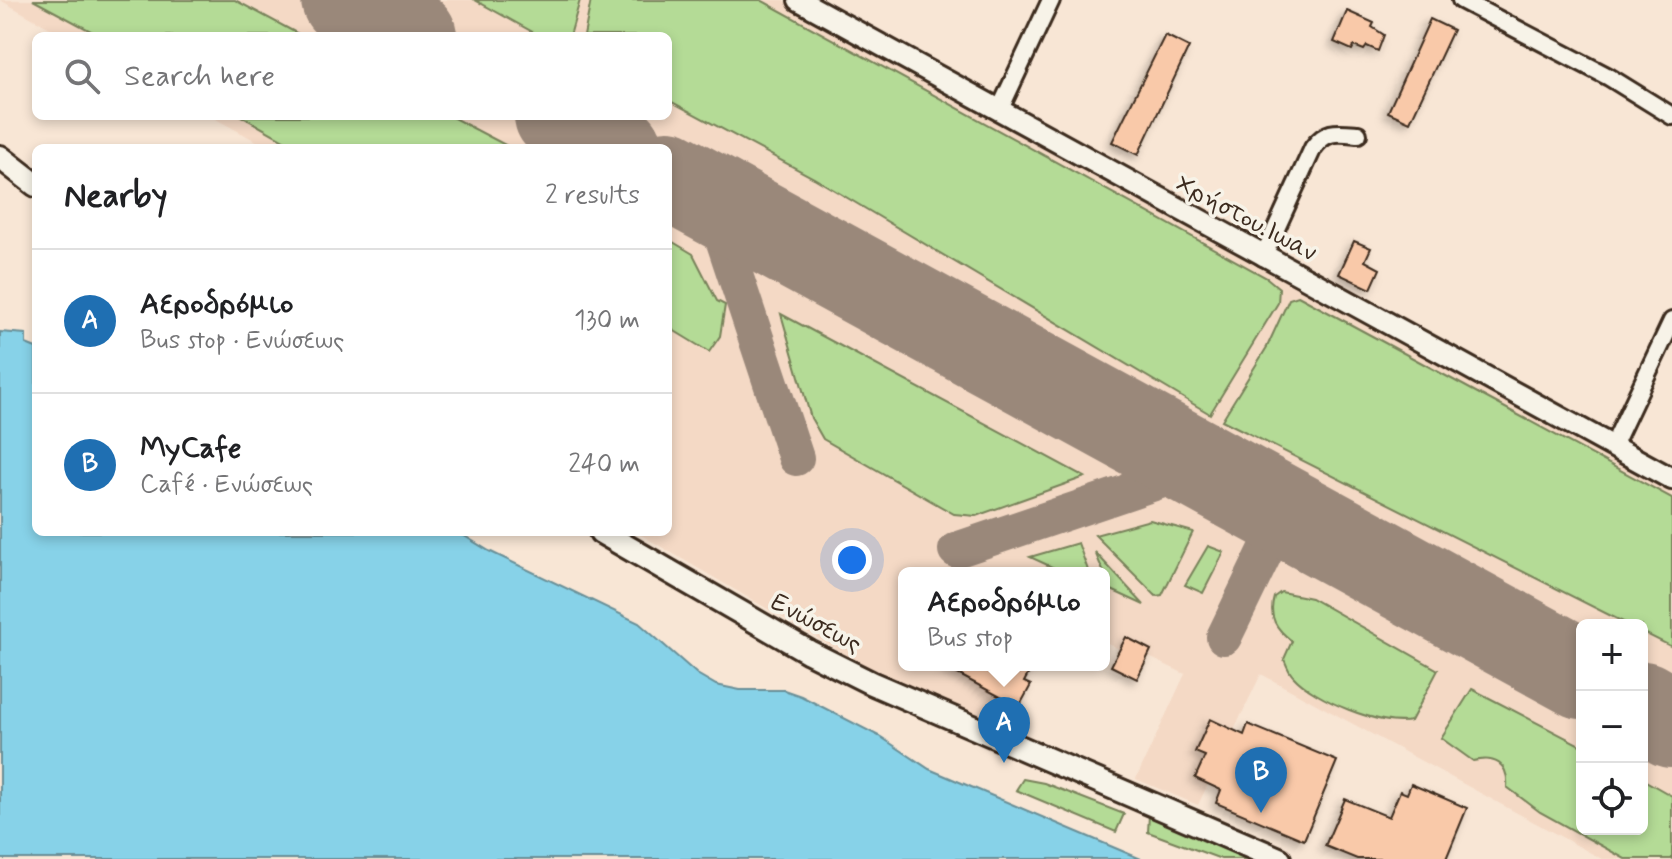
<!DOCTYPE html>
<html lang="en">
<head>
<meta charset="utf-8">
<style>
  :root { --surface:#fff; --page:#f2f2f2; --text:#202124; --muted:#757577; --line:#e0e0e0; --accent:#1f6fb2 }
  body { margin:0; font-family:Mynerve,sans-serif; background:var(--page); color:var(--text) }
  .controls { position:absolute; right:24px; bottom:24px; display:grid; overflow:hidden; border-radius:12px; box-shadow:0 4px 12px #0003 }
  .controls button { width:72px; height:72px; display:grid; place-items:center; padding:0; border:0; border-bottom:2px solid var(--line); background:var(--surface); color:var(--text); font:40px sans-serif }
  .you { position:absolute; left:852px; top:560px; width:28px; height:28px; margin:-20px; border:6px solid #fff; border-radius:50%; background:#1a73e8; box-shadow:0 0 0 12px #1a73e833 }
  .badge { display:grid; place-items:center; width:52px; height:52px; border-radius:50%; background:var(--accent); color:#fff; font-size:26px; font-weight:700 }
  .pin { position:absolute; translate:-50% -66px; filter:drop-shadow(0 2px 4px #0008) }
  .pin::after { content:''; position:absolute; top:42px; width:28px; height:24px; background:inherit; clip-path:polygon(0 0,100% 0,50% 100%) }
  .popup { position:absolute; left:898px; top:567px; width:212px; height:104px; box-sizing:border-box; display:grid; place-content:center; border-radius:12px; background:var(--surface); filter:drop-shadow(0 2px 6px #0005); font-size:26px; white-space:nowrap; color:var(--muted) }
  .popup b { font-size:30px; color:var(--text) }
  .popup::after { content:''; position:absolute; left:50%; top:100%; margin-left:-16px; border:16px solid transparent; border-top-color:var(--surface) }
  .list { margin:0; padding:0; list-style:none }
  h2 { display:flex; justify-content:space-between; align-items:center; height:104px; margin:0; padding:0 32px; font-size:34px }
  h2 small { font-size:26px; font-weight:400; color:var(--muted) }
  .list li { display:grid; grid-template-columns:52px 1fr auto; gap:24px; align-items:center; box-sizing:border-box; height:144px; padding:0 32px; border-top:2px solid var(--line) }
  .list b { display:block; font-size:30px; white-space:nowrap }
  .list p { margin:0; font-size:26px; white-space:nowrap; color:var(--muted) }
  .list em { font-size:26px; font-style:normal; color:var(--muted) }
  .icon { flex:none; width:44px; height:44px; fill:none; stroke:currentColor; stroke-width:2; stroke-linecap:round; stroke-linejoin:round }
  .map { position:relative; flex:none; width:1672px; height:859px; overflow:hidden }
  .search { position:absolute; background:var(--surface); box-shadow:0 4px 12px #0003; left:32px; top:32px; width:640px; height:88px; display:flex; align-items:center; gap:20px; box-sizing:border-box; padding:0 28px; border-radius:12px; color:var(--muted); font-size:30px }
  .panel { position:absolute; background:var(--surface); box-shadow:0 4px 12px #0003; left:32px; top:144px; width:640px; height:392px; border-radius:12px }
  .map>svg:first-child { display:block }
  .built { fill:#f4d9c5; fill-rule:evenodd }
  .green { fill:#b4db96; stroke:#78825a; stroke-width:2 }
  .water { fill:#87d2e8; stroke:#698f97; stroke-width:2 }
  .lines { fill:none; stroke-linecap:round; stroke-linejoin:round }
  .taxiway { stroke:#9a887a; stroke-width:36 }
  .runway { stroke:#9a887a; stroke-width:90 }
  .building { fill:#f9c9a9; stroke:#3b2a1e; stroke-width:2; filter:url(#shadow) }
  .minor-casing { stroke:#3b2a1e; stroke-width:22 }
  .tertiary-casing { stroke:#3b2a1e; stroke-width:26 }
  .secondary-casing { stroke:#3b2a1e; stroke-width:28 }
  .minor { stroke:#f7f3e8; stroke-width:16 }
  .tertiary { stroke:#f7f3e8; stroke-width:20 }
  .secondary { stroke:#f7f3e8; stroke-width:22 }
  .labels { text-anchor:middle; stroke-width:7; stroke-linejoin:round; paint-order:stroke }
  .street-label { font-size:26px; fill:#3b2a1e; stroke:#f7f3e8 }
</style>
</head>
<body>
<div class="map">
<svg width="1672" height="859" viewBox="0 0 1672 859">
  <defs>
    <filter id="shadow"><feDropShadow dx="-4" dy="4" stdDeviation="4" flood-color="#0004"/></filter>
  </defs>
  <rect width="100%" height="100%" fill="#f8e6d5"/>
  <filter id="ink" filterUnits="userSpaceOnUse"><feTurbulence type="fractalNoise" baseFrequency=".0125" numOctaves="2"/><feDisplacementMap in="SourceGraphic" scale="16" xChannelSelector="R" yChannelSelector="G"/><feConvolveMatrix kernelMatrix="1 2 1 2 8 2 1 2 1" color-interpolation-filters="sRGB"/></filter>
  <g filter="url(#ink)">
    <path class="built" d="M0,0H783L1672,484V859H1602L1261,674L1198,805L1136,779L1185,674L1149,657L1137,679L1111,666L1119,649L1104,641V573H904V665H1033L1024,681L1031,685L1007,729L872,670L636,532H668V148H269L210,116H668V36H64ZM1582,625H1642V829H1582Z"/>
    <path class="green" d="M33,0H235L302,36H100Z
      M475,0H580L570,36H540Z
      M591,0H761L1267,278L1279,288L1278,303L1210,414L814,178L668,100V36H584Z
      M241,116H450L511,148H298Z
      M668,239L693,254L717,301L725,305L720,336L709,352L668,327Z
      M1298,296L1672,498V647L1642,632V625H1629L1222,420L1267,347L1289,299Z
      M781,314L1085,477L976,516L954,514L823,439L811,418Z
      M1150,520L1193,532L1162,595L1156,596L1095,535Z
      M1078,543L1089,573H1065L1030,557Z
      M1208,546L1224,552L1203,593L1185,585Z
      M1095,552L1144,605L1105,587L1104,573Z
      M1281,592L1311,598L1438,670L1411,721C1381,727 1314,700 1293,676C1289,672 1286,664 1284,659L1292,641C1276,629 1268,617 1274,597Z
      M1472,689L1582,746V829H1642V779L1672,796V859H1625L1540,812L1507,787C1509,763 1494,756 1473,761L1441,738Z
      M1023,779L1044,783L1124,814L1116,832L1016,790Z
      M1149,815L1259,859H1221L1148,832Z"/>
    <path class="water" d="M0,332L26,334V344L36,348V532H458L489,551L639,623L697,674L716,685L740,690H784L801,696L881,737L929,769L1141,859H0Z"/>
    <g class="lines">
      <path class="taxiway" d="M701,193L718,224L796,458
        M735,275V248C747,230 760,230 779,236
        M1130,490C1154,478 1156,460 1147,436
        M956,550L1169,478L1194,473L1225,479
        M1224,637L1271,540L1285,526L1304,522"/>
      <path class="runway" d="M346,0L412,36
        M559,116L618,148
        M668,175L1582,674
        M1642,706L1672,723"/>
    </g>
    <path class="building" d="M1347,11L1374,23L1372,27L1384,35L1378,51L1367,46L1364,50L1354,46L1352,50L1334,42Z
      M1430,19L1453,30L1410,122L1388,112Z
      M1165,35L1189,47L1138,155L1112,142Z
      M1354,241L1371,248L1365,261L1380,269L1371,289L1339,274Z
      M1126,637L1151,650L1137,679L1111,666Z
      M941,665H1033L1024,682L1031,685L1019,707Z
      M1210,719L1244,735L1248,724L1337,761L1304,840L1216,803L1221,790L1195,778L1205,756L1195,752Z
      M1411,784L1467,808L1446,859H1357L1325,846L1345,799L1389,817L1400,791L1407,794Z"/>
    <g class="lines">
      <defs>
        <path id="minor" d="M1461,0L1609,77L1672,116
          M999,111L1051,0
          M1263,257L1313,148C1326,130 1336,132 1358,134
          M1613,446L1672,321"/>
        <path id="tertiary" d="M799,0L1672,479"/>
        <path id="secondary" d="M0,157L36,185
          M601,532L809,652L871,683L1279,859"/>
      </defs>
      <use href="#minor" class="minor-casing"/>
      <use href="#tertiary" class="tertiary-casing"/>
      <use href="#secondary" class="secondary-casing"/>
      <use href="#minor" class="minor"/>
      <use href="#tertiary" class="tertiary"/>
      <use href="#secondary" class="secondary"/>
    </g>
  </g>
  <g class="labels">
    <g class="street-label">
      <text transform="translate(1247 217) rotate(28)" y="9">Χρήστου.Ιωαν</text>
      <text transform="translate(817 622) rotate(28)" y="9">Ενώσεως</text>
    </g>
  </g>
</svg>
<div class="controls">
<button>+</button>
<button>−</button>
<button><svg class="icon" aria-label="locate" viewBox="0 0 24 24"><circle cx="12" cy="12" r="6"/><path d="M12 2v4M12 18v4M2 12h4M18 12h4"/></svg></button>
</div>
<div class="you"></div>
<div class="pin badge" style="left:1004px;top:763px">A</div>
<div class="popup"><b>Αεροδρόμιο</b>Bus stop</div>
<div class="pin badge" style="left:1261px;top:813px">B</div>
<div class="search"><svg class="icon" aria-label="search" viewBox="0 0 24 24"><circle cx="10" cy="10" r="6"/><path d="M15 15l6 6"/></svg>Search here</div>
<section class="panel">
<h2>Nearby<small>2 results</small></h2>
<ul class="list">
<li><span class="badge">A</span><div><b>Αεροδρόμιο</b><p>Bus stop · Ενώσεως</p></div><em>130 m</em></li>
<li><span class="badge">B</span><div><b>MyCafe</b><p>Café · Ενώσεως</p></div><em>240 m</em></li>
</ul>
</section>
</div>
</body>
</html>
